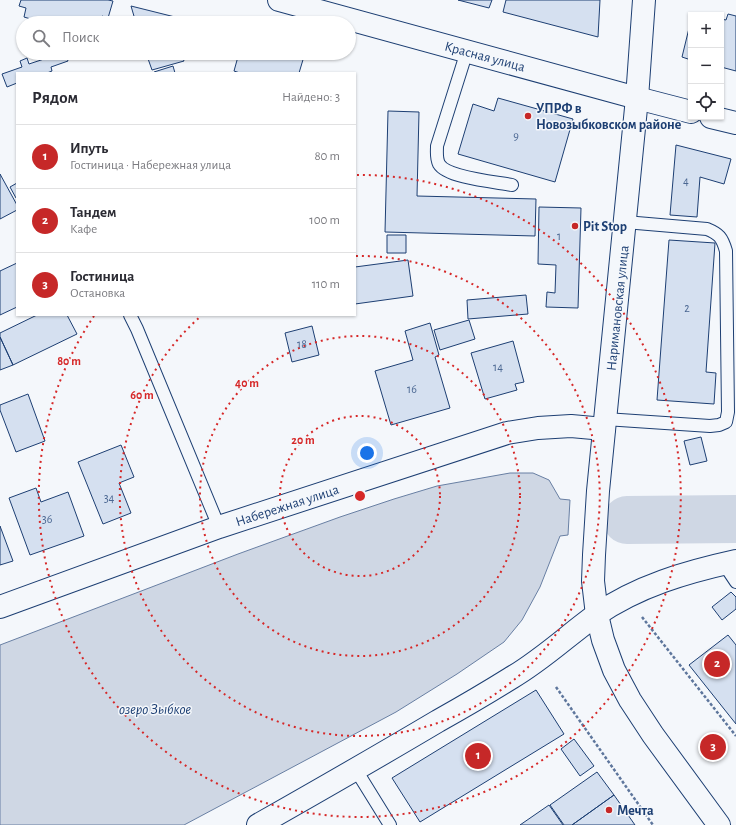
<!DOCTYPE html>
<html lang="ru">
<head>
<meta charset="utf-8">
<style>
  :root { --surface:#fff; --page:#f2f2f3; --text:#2b2b33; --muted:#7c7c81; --line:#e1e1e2; --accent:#c62828 }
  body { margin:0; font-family:"Alegreya Sans",sans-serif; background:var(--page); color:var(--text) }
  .controls { position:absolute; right:12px; top:12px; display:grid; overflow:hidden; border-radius:0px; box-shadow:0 1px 3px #0004 }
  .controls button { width:36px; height:36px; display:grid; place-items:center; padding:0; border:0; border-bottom:1px solid var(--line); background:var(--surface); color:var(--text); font:20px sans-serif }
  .you { position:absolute; left:367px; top:453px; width:14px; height:14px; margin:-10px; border:3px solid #fff; border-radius:50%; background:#1a73e8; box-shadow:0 0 0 6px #1a73e833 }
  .badge { display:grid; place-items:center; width:26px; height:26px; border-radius:50%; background:var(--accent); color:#fff; font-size:13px; font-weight:700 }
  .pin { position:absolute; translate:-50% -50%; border:2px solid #fff; box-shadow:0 1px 4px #0006 }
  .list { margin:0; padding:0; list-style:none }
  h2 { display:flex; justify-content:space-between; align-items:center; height:52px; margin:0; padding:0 16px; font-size:17px }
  h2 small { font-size:13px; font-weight:400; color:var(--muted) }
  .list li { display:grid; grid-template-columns:26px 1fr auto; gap:12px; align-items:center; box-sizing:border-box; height:64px; padding:0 16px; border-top:1px solid var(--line) }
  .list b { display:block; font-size:15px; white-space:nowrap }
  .list p { margin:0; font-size:13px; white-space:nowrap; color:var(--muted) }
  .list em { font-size:13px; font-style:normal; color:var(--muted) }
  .icon { flex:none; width:22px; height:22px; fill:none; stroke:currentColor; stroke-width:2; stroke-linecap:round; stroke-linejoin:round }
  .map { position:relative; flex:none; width:736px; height:825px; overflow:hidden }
  .search { position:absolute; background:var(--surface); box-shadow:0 1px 3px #0004; left:16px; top:16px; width:340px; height:44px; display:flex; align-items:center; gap:10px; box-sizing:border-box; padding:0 14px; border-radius:22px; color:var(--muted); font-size:15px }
  .panel { position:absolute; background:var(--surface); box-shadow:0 1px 3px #0004; left:16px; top:72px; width:340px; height:244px; border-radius:0px }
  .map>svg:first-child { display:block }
  .water { fill:#cfd7e4; stroke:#687fa3 }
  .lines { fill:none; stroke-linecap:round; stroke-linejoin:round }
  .river { stroke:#cfd7e4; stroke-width:48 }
  .building { fill:#d5e0f0; stroke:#1d3f73 }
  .lane-casing { stroke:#1d3f73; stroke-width:14 }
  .street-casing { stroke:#1d3f73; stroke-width:24 }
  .secondary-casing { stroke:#1d3f73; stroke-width:24 }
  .primary-casing { stroke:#1d3f73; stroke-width:24 }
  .path { stroke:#5e769c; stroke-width:2.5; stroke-dasharray:3 2; stroke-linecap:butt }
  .lane { stroke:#f4f7fb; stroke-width:12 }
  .street { stroke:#f4f7fb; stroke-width:22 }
  .secondary { stroke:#f4f7fb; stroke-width:22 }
  .primary { stroke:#f4f7fb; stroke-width:22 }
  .ring { fill:none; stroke:#d62828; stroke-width:2; stroke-dasharray:2 4 }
  .poi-dot { fill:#c62828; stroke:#f4f7fb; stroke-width:1.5 }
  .labels { text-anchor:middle; stroke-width:3; stroke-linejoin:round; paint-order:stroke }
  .number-label { font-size:12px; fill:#4b6792 }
  .street-label { font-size:14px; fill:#1d3f73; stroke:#f4f7fb }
  .poi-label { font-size:14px; font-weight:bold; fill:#1d3f73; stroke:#f4f7fb; text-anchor:start }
  .water-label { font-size:15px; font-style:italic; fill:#1d3f73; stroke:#f4f7fb }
  .centre { fill:#d62828; stroke:#f4f7fb; stroke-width:2 }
  .ring-label { font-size:12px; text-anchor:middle; font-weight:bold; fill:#d62828; stroke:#f4f7fb; stroke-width:3; stroke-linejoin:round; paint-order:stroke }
</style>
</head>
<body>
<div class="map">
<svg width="736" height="825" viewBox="0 0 736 825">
  <rect width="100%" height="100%" fill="#f4f7fb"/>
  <path class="water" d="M510,473H533L549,480L560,499L570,500L568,535L560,536L540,587L522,620L504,642L457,674L396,712L184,825H0V645L238,554L340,517L394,499L437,486Z"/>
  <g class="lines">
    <path class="river" d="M627,520L736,519"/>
  </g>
  <path class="building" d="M21,0H108L113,1L108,18L102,16L100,23H44L24,17L26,8L19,6Z
    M458,0H492L489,8Z
    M506,0H600L598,37L503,12Z
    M131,6L187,20L188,23H136Z
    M728,14L736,16V71L721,67V19L726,20Z
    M691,20V60L682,57Z
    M45,53H65L68,61L51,67L52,71L47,73H17V83L7,87L2,74L22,67L20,61L27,58L29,64L47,58Z
    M146,53H181L184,61L152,70Z
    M239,53H305L299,73H240L234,71Z
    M173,66L175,73H155L154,72Z
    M498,98L573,119L555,182L458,154L473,104L494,111Z
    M388,111L419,112L417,196L536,199L535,236L385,232Z
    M676,145L731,159L724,184L700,177L697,217L670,215Z
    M0,174L17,205V210L0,219Z
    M17,183V197L16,198L10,187Z
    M539,207L581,208L578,308L546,307L547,292L555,293L556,265L538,264Z
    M387,235H406V253H387Z
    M669,240L715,243L706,372L716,373L714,404L657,400Z
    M408,260L413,296L355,304V267Z
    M17,263V307L0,315V271Z
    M526,295L528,314L468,319L467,300Z
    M37,315H67L77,334L13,365L0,337V333Z
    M469,320L475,339L440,350L434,330Z
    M430,323L439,355L435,357L450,408L391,425L375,371L413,360L405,331Z
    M312,326L319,355L292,362L285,333Z
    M0,337L13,365L0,370Z
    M513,341L524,382L515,384L517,390L485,399L471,353Z
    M28,394L45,441L16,452L0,410V405Z
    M701,437L707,461L690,465L684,441Z
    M121,445L134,477L119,483L131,513L103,524L78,462Z
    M36,488L41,502L68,492L84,536L30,555L9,498Z
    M0,526L13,561L0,565Z
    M731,592L736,597V609L722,620L712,607Z
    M728,635L736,645V724L689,665Z
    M536,690L564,734L420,822L392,778Z
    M574,739L594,766L580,776L561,749Z
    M597,772L614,795L572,825H564L550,805Z
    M614,795L635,825H572Z
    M549,805L563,825H520Z"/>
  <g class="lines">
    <defs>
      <path id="lane" d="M467,51L437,146C437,153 436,158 439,164C447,178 497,182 512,185
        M130,315L137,329L219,527
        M605,419L710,426L719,425L726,422L728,412L726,251C722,237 719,234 707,229L625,222
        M724,564L736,582
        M356,770L390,825"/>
      <path id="street" d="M637,98L691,112
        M711,117L736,123
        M0,607L219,527L507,433L538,428L571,426L604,429
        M258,825C318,791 379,756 438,721C463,707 487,693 511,678C542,660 567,636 596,615C638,586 686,572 736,561"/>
      <path id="secondary" d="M279,0L637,98"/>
      <path id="primary" d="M644,0L637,98L598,491L594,555L593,581L597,615L603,640L614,670L630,700L653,735L719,825"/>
    </defs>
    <use href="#lane" class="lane-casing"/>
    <use href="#street" class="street-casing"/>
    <use href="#secondary" class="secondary-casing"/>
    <use href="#primary" class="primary-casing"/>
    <path class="path" d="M642,617L736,736
      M556,687L653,825"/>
    <use href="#lane" class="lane"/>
    <use href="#street" class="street"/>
    <use href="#secondary" class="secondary"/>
    <use href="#primary" class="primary"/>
  </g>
  <g class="ring">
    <circle cx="360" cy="496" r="80"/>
    <circle cx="360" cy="496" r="160"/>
    <path d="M356 256A240 240 0 1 1 201 316"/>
    <path d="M357 175A321 321 0 1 1 94 316"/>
  </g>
  <g class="poi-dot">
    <circle cx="528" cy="116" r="4"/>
    <circle cx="575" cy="226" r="4"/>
    <circle cx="609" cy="810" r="4"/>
  </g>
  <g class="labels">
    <g class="number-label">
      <text x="516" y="140">9</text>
      <text x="686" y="185">4</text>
      <text x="559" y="240">1</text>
      <text x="687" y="312">2</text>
      <text x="302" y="348">18</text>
      <text x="498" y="371">14</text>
      <text x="412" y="393">16</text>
      <text x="109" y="502">34</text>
      <text x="47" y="523">36</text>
    </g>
    <g class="street-label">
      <text transform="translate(485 56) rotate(15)" y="5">Красная улица</text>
      <text transform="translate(617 308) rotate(-84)" y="5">Наримановская улица</text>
      <text transform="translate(287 505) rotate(-18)" y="5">Набережная улица</text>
    </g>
    <g class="poi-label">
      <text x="536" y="113">УПРФ в<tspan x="536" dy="16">Новозыбковском районе</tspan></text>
      <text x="583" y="231">Pit Stop</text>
      <text x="617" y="815">Мечта</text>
    </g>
    <g class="water-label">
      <text x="155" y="714">озеро Зыбкое</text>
    </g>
  </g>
  <circle cx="360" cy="496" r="6" class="centre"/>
  <g class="ring-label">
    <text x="69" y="365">80 m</text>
    <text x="247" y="387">40 m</text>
    <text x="142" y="399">60 m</text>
    <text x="303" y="444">20 m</text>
  </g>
</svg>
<div class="controls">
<button>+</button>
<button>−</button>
<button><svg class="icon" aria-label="locate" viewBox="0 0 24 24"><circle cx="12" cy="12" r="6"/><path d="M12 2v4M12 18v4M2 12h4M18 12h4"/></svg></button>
</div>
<div class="you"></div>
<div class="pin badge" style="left:478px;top:756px">1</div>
<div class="pin badge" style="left:717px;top:664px">2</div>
<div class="pin badge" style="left:713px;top:747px">3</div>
<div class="search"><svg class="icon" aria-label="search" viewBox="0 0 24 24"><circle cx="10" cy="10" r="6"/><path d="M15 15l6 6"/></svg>Поиск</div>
<section class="panel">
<h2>Рядом<small>Найдено: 3</small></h2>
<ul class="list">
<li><span class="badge">1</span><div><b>Ипуть</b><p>Гостиница · Набережная улица</p></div><em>80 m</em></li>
<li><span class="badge">2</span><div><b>Тандем</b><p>Кафе</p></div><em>100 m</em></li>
<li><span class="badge">3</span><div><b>Гостиница</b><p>Остановка</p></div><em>110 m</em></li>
</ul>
</section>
</div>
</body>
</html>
